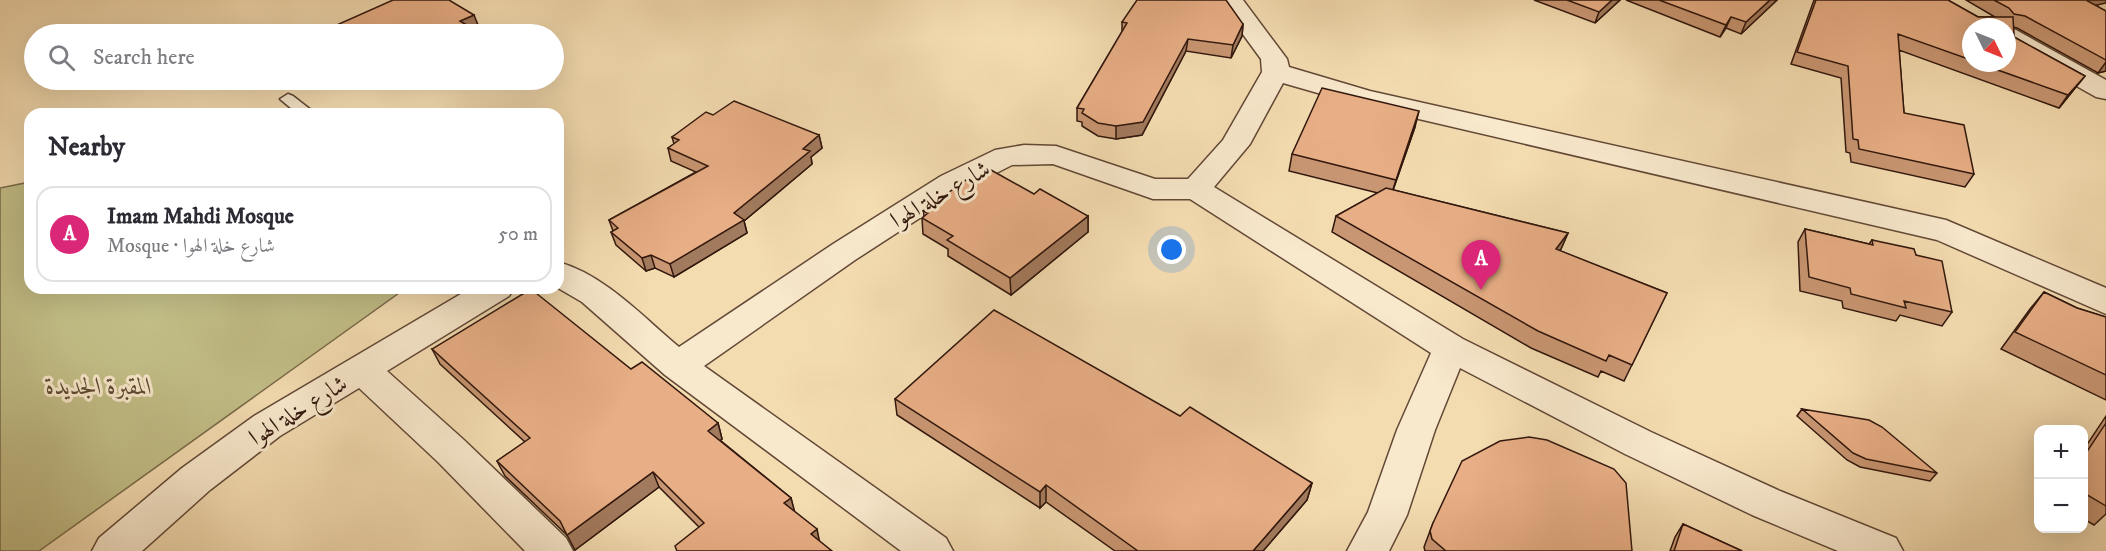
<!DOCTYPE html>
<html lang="en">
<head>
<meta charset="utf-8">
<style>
  :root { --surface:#fff; --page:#f7f7f7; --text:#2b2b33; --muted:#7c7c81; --line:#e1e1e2; --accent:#db2777 }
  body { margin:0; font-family:"IM FELL DW Pica",Amiri,serif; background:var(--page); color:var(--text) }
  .controls { position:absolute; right:18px; bottom:18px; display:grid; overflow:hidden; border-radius:12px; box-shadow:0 6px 24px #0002 }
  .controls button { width:54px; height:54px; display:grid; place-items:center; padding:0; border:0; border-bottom:2px solid var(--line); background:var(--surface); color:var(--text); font:30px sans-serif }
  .compass { position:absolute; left:1962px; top:18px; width:54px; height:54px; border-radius:50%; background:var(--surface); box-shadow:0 6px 24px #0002; rotate:133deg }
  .you { position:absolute; left:1172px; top:250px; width:21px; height:21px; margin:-15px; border:4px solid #fff; border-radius:50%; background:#1a73e8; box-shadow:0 0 0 9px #1a73e833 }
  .badge { display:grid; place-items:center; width:39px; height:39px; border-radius:50%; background:var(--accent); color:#fff; font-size:20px; font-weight:700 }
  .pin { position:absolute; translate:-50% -50px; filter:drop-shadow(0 2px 3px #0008) }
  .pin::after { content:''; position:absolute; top:32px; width:21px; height:18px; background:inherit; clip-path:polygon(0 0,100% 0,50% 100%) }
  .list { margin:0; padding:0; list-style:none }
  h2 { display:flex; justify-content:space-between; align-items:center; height:78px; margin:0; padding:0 24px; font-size:26px }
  h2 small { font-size:20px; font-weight:400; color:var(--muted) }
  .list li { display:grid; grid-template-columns:39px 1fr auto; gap:18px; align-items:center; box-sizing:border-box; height:96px; margin:0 12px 12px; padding:0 12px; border:2px solid var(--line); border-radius:18px }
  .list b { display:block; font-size:22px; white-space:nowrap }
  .list p { margin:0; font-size:20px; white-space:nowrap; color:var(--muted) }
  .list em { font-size:20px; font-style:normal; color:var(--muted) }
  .icon { flex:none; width:33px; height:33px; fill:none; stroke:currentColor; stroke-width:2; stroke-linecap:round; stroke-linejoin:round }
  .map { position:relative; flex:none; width:2106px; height:551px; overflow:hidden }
  .search { position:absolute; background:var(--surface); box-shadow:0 6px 24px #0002; left:24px; top:24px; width:540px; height:66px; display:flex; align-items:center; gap:15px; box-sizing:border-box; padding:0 21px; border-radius:33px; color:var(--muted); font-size:22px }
  .panel { position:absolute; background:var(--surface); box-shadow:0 6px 24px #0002; left:24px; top:108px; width:540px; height:186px; border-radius:18px }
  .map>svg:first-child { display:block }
  .green { fill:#c2be87; stroke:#7a6a4a; stroke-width:1.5 }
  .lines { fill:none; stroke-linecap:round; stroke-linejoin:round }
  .lane-casing { stroke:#624836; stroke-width:3 }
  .street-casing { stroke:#624836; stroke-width:3 }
  .lane { fill:#f8e8cc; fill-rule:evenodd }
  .street { fill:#f8e8cc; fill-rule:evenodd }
  .wall { fill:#c89672; stroke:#31170d; stroke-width:1.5; fill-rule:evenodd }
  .shaded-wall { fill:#a27a5d; stroke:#31170d; stroke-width:1.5 }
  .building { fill:#e8ae85; stroke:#31170d; stroke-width:1.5 }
  .labels { text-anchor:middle; stroke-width:6; stroke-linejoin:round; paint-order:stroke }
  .street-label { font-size:24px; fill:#31170d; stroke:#f8e8cc }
  .park-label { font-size:24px; font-style:italic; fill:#5c4932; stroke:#f8e8cc }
</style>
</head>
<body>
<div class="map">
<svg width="2106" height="551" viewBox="0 0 2106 551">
  <rect width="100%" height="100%" fill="#f4dcb1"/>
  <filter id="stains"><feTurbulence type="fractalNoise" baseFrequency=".00333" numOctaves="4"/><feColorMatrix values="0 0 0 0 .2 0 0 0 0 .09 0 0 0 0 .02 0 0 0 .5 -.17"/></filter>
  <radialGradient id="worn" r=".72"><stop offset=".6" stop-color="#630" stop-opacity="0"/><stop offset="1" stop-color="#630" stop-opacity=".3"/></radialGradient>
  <path class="green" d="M30,182V288H406L39,551H0V188Z"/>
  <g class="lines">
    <defs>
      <path id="lane" d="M288,94L293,96L316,114H298L280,99Z"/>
      <path id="street" d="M1218,0H1243L1287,59L1289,67L1370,91L1946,220L2106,288V314L1937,240L1363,106L1283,83L1250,144L1214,187L1463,339L1651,432L1780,491L1896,538L1903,551H1838L1752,515L1625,454L1460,368L1435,430L1407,515L1389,551H1347L1368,512L1397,430L1431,353L1190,199H1153L1053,164L1012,165L963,190L855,260L704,366L946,538L953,551H901L665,375L582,302L558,288V262C605,275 643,317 679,347L833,244L941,176L995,150L1024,145L1056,146L1155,179H1188L1223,140L1262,72L1261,59Z
        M2007,28L2016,30L2106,80V99L2096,97L2007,47Z
        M471,288H514L509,296L387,371L464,440L566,538L573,551H525L438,462L359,388L280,436L210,490L142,551H92L99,538L182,468L254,416Z"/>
    </defs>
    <use href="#lane" class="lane-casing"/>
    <use href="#street" class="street-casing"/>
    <use href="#lane" class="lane"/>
    <use href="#street" class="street"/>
  </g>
  <path class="wall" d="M1534,0H1620L1595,23Z
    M1626,0H1777L1741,34L1726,28L1720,37Z
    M1814,0H1948L1978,17H1995L1966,0H2106L2096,6L2106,11V71L2098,73L2017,28L2013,27L2014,37L2085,76L2059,108L1899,50L1904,113L1974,174L1965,187L1851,162L1850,153L1846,152L1841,78L1791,64ZM1971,27L2007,63H1971Z
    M1122,22L1243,24L1242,36L1231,58L1186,51L1142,135L1116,139L1098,136L1082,126V122L1077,121V108L1122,32Z
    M349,80H378L361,88Z
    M713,115L819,135L822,148L811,157L812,164L744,221L747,233L674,277L655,268L646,271L616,245L611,232L613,231L609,220L696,172L671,161L668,148L674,144L672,137Z
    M1415,127L1393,190L1568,233L1560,251L1667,293L1624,381L1601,371L1598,377L1531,348L1332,232L1336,216L1378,193L1289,171L1292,154Z
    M972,184L1034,194L1088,216V232L1011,295L948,256V249L923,234L922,218L924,216L923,211Z
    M1805,229L1869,244L1872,240L1916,255L1952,312L1942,326L1900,315L1896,321L1843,308L1842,301L1800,291L1798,242Z
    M2044,292L2077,308L2106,317V400L2001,349L2030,309Z
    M432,349L631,369L718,423L722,439L720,440L791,498L794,511L699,527L659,487L575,550L568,536L505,476L497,461L525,442L440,364Z
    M895,399L1180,416L1312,483L1307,500L1263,551H1115L1046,502L1040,508L897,415Z
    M1802,409L1937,473L1930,481L1860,467L1847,460L1797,416Z
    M2106,416V514L2094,525L2084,519V449Z
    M1433,523L1632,551H1425L1424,547Z
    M1683,524L1742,551H1670L1675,537Z"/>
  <path class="shaded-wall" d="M1612,0H1620L1595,23L1599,12Z
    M1770,0H1777L1741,34L1746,22Z
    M2082,0H2106V3L2075,10Z
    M474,15L480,30L472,34H443L460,21Z
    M1731,17L1726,28L1720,37L1726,25Z
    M1243,24L1242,36L1231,58L1233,45Z
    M1188,39L1186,51L1142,135L1116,139V126Z
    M2106,62V71L2098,73Z
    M2085,76L2075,88L2059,108L2068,95Z
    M357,80H378L361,88Z
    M1419,111L1415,127L1391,196L1396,180Z
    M819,135L822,148L811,157L812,164L744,221L747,233L674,277L670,264L734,213L803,149Z
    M1088,216V232L1011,295L1010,278Z
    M1568,233L1561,249L1549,265L1556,249Z
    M651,255L655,268L646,271L642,258Z
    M718,423L722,439L713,446L708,431Z
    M653,472L659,487L575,550L567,535Z
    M1312,483L1307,500L1263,551H1253Z
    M1046,485V502L1040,508V492Z
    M791,498L795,513L784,503Z
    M817,529L820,544L811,534Z"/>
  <path class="building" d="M393,0H449L474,15L460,21L465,24L443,34H325L334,30L330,28Z
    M1137,0H1226L1243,24L1233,45L1188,39L1143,122L1116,126L1098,123L1082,113L1084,109L1077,108L1127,23L1122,22Z
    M1567,0H1612L1599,12Z
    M1659,0H1770L1746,22L1731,17L1726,25Z
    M1816,0H1948L1978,17H2013L2014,37L2085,76L2068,95L1978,63H2007V27H1971V60L1898,34L1904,113L1964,125L1974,174L1859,149L1858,140L1853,139L1848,66L1797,52Z
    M1994,0H2086L2106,11V60L2025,16L2014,14L2009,8Z
    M1322,88L1419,111L1396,180L1292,154Z
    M734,101L819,135L803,149L810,151L734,213L744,220L670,264L651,255L642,258L611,232L618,228L609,220L708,166L668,148L679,140L672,137L706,112L713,115Z
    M991,170L1034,194L1040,189L1088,216L1010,278L947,240L953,236L922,218L928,213L923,211L966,180L972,184Z
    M1386,188L1568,233L1556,249L1667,293L1632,365L1609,355L1606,361L1538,331L1336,216Z
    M1805,229L1873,245L1872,240L1914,249L1916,255L1942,261L1952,312L1904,301L1906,308L1851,294L1850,288L1809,277Z
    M531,289L631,369L642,362L718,423L708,431L791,498L784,503L817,529L811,534L832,551H677L675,546L704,523L653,472L567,535L560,521L497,461L530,438L432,349Z
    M2044,292L2077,308L2106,317V375L2015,332Z
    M994,310L1180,416L1190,407L1312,483L1253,551H1138L1046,485L1040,492L895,399Z
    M1802,409L1869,420L1882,427L1937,473L1866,459L1853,453Z
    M2106,423V506L2084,493V456Z
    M1529,437L1547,440L1614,469L1626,483L1632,551H1446L1432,539L1430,531L1433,523L1462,461L1500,441Z
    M1683,524L1742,551H1674Z"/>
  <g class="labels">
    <g class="street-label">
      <text transform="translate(940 194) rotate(-30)" y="8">شارع خلة الهوا</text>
      <text transform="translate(298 410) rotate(-32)" y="8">شارع خلة الهوا</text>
    </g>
    <g class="park-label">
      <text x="99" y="394">المقبرة الجديدة</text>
    </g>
  </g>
  <rect width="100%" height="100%" filter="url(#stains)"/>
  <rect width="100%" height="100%" fill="url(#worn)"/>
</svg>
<div class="controls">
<button>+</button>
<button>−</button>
</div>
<svg class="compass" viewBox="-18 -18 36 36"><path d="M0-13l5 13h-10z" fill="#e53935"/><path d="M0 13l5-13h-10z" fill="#7c7c81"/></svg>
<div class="you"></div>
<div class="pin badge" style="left:1481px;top:290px">A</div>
<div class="search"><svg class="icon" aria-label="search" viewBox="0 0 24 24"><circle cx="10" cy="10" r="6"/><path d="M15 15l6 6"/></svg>Search here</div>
<section class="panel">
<h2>Nearby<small></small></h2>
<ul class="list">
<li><span class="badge">A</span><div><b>Imam Mahdi Mosque</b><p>Mosque · شارع خلة الهوا</p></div><em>50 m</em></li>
</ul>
</section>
</div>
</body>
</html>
